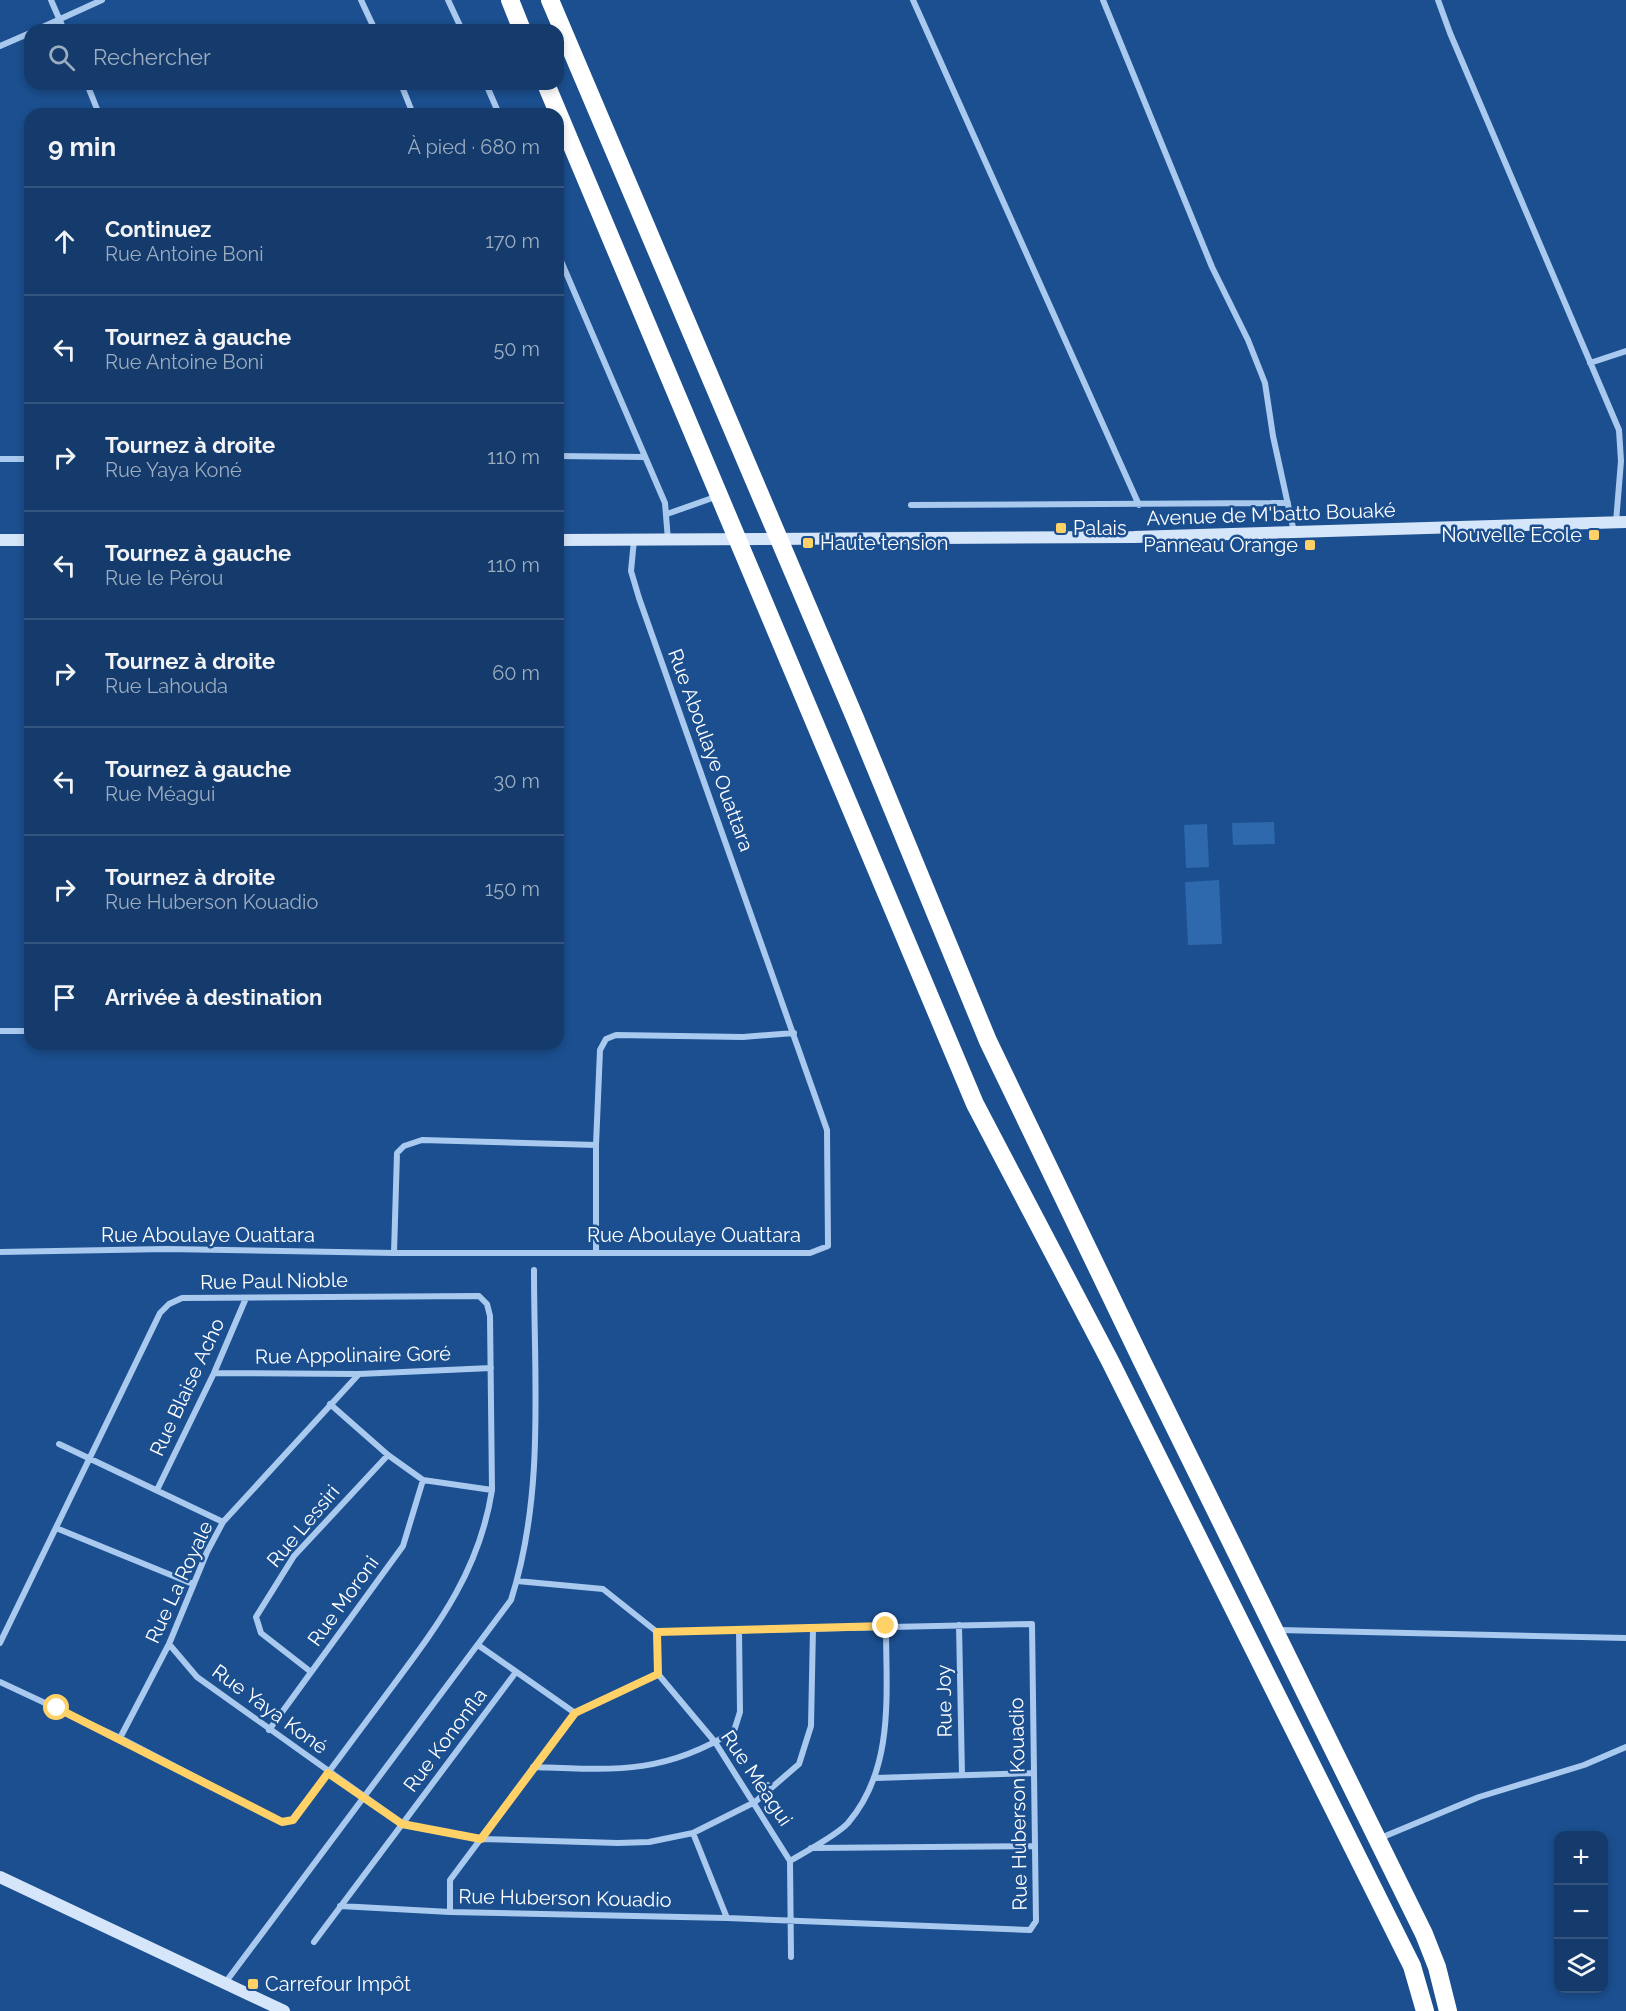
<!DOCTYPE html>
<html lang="fr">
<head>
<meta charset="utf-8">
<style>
  :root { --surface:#143b6b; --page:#214673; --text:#f1f3f6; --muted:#9dadc1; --line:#33557e }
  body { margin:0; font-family:Raleway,sans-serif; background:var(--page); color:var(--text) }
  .controls { position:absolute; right:18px; bottom:18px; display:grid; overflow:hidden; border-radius:12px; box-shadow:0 3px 9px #0003 }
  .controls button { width:54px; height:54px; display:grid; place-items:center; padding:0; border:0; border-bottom:2px solid var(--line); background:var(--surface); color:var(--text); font:30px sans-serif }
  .stop { position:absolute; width:18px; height:18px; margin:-14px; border:4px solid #ffd166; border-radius:50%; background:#fff }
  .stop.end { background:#ffd166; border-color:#fff; box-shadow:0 2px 6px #0008 }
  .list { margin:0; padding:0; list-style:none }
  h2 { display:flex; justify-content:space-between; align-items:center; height:78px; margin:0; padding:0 24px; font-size:26px }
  h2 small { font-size:20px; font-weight:400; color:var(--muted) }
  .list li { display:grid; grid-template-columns:39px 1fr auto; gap:18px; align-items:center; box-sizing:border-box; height:108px; padding:0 24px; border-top:2px solid var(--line) }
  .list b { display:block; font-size:22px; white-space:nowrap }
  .list p { margin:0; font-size:20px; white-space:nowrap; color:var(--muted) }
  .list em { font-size:20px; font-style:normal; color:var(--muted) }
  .icon { flex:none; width:33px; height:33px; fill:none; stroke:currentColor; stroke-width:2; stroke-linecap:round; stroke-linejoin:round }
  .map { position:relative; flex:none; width:1626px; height:2011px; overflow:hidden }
  .search { position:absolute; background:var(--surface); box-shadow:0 3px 9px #0003; left:24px; top:24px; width:540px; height:66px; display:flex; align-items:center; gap:15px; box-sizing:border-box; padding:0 21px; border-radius:18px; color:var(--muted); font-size:22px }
  .panel { position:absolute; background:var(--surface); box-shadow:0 3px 9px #0003; left:24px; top:108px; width:540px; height:942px; border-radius:18px }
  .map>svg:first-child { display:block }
  .green { fill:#2e69ad }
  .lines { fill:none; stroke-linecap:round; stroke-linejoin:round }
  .street { stroke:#a9c9ee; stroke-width:6 }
  .secondary { stroke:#d6e6fa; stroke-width:12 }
  .highway { stroke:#fff; stroke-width:18 }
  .route { stroke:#ffd166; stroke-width:8 }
  .poi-dot { fill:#ffd166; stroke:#1b4f8f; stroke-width:2 }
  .labels { text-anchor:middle; stroke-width:5; stroke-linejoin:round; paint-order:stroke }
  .street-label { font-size:20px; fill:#fff; stroke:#1b4f8f }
  .poi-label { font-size:20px; fill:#fff; stroke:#1b4f8f; text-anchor:start }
</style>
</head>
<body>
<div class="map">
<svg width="1626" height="2011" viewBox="0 0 1626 2011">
  <rect width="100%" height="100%" fill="#1b4f8f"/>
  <path class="green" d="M1274,822L1275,844L1233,845L1232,823Z
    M1207,824L1209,867L1186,868L1184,825Z
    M1219,880L1222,944L1188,945L1185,882Z"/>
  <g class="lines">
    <path class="street" d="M51,0L64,30
      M361,0L375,30
      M448,0L462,30
      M913,0L1139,505
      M1103,0L1212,267L1248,340L1265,383L1273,436L1294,532
      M1438,0L1450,33L1619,430L1621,461L1616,522
      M36,30L102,0
      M0,46L30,33
      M87,84L99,114
      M401,84L413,114
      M486,84L499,114
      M558,254L665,503L668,540
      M1590,363L1626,351
      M558,456L644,457
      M0,459H30
      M911,505L1288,503
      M667,514L718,496
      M0,1031H30
      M596,1145V1252
      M0,1252L166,1249L394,1253H810L828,1246L827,1130L639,598L631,571L634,540
      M394,1253L397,1153L404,1146L422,1140L596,1145L600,1050L606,1039L616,1035L743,1037L794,1033
      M214,1373L359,1374L491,1368
      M330,1404L388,1455L423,1480L492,1490
      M59,1444L223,1522
      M157,1490L214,1373L246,1298
      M56,1528L193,1584
      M959,1625L962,1775
      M1279,1630L1626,1638
      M657,1632L658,1674L715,1742L790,1861L791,1957
      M0,1643L160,1313L169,1304L182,1298L479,1296L487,1304L490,1316L492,1490C479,1574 435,1629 386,1695C355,1737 324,1778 293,1820L282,1822L120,1738L0,1682
      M169,1644L197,1677L403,1824L481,1839L618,1843L649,1842L693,1833L755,1802L799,1764L811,1726L813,1628
      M478,1645L575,1713L658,1674
      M311,1672L261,1633L256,1617L294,1556L388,1455
      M269,1730L403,1546L423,1480
      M120,1738L169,1644L207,1552L223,1522L359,1374
      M533,1767C613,1770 663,1775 734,1731L740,1712L739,1630
      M875,1778L1034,1773
      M693,1833L727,1918
      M1378,1839L1479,1797L1584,1765L1626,1747
      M811,1848L1035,1846
      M790,1861C806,1851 836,1836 848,1823C895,1768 886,1694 886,1626
      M340,1906L450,1912L727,1918L1030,1930L1036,1921L1032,1624L657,1632L603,1589L517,1581
      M450,1912V1880L575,1713
      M314,1942L516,1672
      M225,1983L511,1600C545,1494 534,1380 534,1270"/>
    <path class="secondary" d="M0,540H30
      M558,540L1134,537L1626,522
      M0,1877L284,2011"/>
    <path class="highway" d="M510,0L522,30
      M550,0L855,718L988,1041L1141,1359L1424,1934L1437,1967L1448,2011
      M546,84L975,1104L1110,1361L1412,1966L1425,2011"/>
  </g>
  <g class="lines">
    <path class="route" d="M57,1708L282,1822L293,1820L328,1773L402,1824L481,1839L575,1713L658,1674L657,1632L886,1626"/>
  </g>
  <g class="poi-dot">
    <rect x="1055" y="522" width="12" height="12" rx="3"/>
    <rect x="1588" y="529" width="12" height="12" rx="3"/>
    <rect x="802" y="537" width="12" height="12" rx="3"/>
    <rect x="1304" y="539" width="12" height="12" rx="3"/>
    <rect x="247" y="1978" width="12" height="12" rx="3"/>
  </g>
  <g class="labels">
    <g class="street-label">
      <text transform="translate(1271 514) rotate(-2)" y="7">Avenue de M'batto Bouaké</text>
      <text transform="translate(711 750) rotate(70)" y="7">Rue Aboulaye Ouattara</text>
      <text x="208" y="1242">Rue Aboulaye Ouattara</text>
      <text x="694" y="1242">Rue Aboulaye Ouattara</text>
      <text transform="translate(274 1281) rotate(-1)" y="7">Rue Paul Nioble</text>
      <text transform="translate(353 1355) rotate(-1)" y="7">Rue Appolinaire Goré</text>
      <text transform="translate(187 1387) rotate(-65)" y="7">Rue Blaise Acho</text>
      <text transform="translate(303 1526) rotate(-50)" y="7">Rue Lessiri</text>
      <text transform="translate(179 1582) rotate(-65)" y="7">Rue La Royale</text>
      <text transform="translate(343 1601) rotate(-54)" y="7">Rue Moroni</text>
      <text transform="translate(944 1701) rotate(-91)" y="7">Rue Joy</text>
      <text transform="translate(270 1709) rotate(36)" y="7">Rue Yaya Koné</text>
      <text transform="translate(445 1740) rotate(-53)" y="7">Rue Kononfla</text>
      <text transform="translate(757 1778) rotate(56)" y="7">Rue Méagui</text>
      <text transform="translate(1018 1804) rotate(-91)" y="7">Rue Huberson Kouadio</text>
      <text transform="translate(565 1898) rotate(1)" y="7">Rue Huberson Kouadio</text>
    </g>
    <g class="poi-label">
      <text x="1073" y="535">Palais</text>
      <text x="1582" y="542" text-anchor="end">Nouvelle Ecole</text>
      <text x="820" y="550">Haute tension</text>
      <text x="1298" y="552" text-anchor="end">Panneau Orange</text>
      <text x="265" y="1991">Carrefour Impôt</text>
    </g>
  </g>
</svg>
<div class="controls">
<button>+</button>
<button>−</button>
<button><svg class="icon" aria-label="layers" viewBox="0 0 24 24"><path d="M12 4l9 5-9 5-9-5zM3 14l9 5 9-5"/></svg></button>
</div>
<div class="stop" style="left:57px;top:1708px"></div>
<div class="stop end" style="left:886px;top:1626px"></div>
<div class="search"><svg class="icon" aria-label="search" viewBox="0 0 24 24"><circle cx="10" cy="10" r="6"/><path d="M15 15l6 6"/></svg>Rechercher</div>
<section class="panel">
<h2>9 min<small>À pied · 680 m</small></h2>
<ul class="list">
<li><svg class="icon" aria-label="ahead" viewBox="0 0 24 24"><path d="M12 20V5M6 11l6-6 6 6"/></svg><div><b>Continuez</b><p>Rue Antoine Boni</p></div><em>170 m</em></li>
<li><svg class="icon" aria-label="left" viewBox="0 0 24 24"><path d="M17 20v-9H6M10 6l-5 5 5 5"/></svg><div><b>Tournez à gauche</b><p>Rue Antoine Boni</p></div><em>50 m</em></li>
<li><svg class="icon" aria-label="right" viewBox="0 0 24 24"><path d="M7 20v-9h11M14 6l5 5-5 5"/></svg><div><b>Tournez à droite</b><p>Rue Yaya Koné</p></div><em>110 m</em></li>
<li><svg class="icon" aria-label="left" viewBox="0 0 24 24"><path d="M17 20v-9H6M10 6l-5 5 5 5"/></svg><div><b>Tournez à gauche</b><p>Rue le Pérou</p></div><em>110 m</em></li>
<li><svg class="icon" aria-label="right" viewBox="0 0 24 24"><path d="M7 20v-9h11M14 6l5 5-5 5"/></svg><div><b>Tournez à droite</b><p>Rue Lahouda</p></div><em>60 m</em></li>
<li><svg class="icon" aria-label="left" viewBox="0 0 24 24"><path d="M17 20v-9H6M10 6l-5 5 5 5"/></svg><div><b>Tournez à gauche</b><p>Rue Méagui</p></div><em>30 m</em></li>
<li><svg class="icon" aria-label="right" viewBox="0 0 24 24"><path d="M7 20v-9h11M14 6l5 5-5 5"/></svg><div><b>Tournez à droite</b><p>Rue Huberson Kouadio</p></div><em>150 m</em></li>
<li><svg class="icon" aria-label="arrive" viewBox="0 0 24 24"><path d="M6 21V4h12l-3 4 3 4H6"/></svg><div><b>Arrivée à destination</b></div></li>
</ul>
</section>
</div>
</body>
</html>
